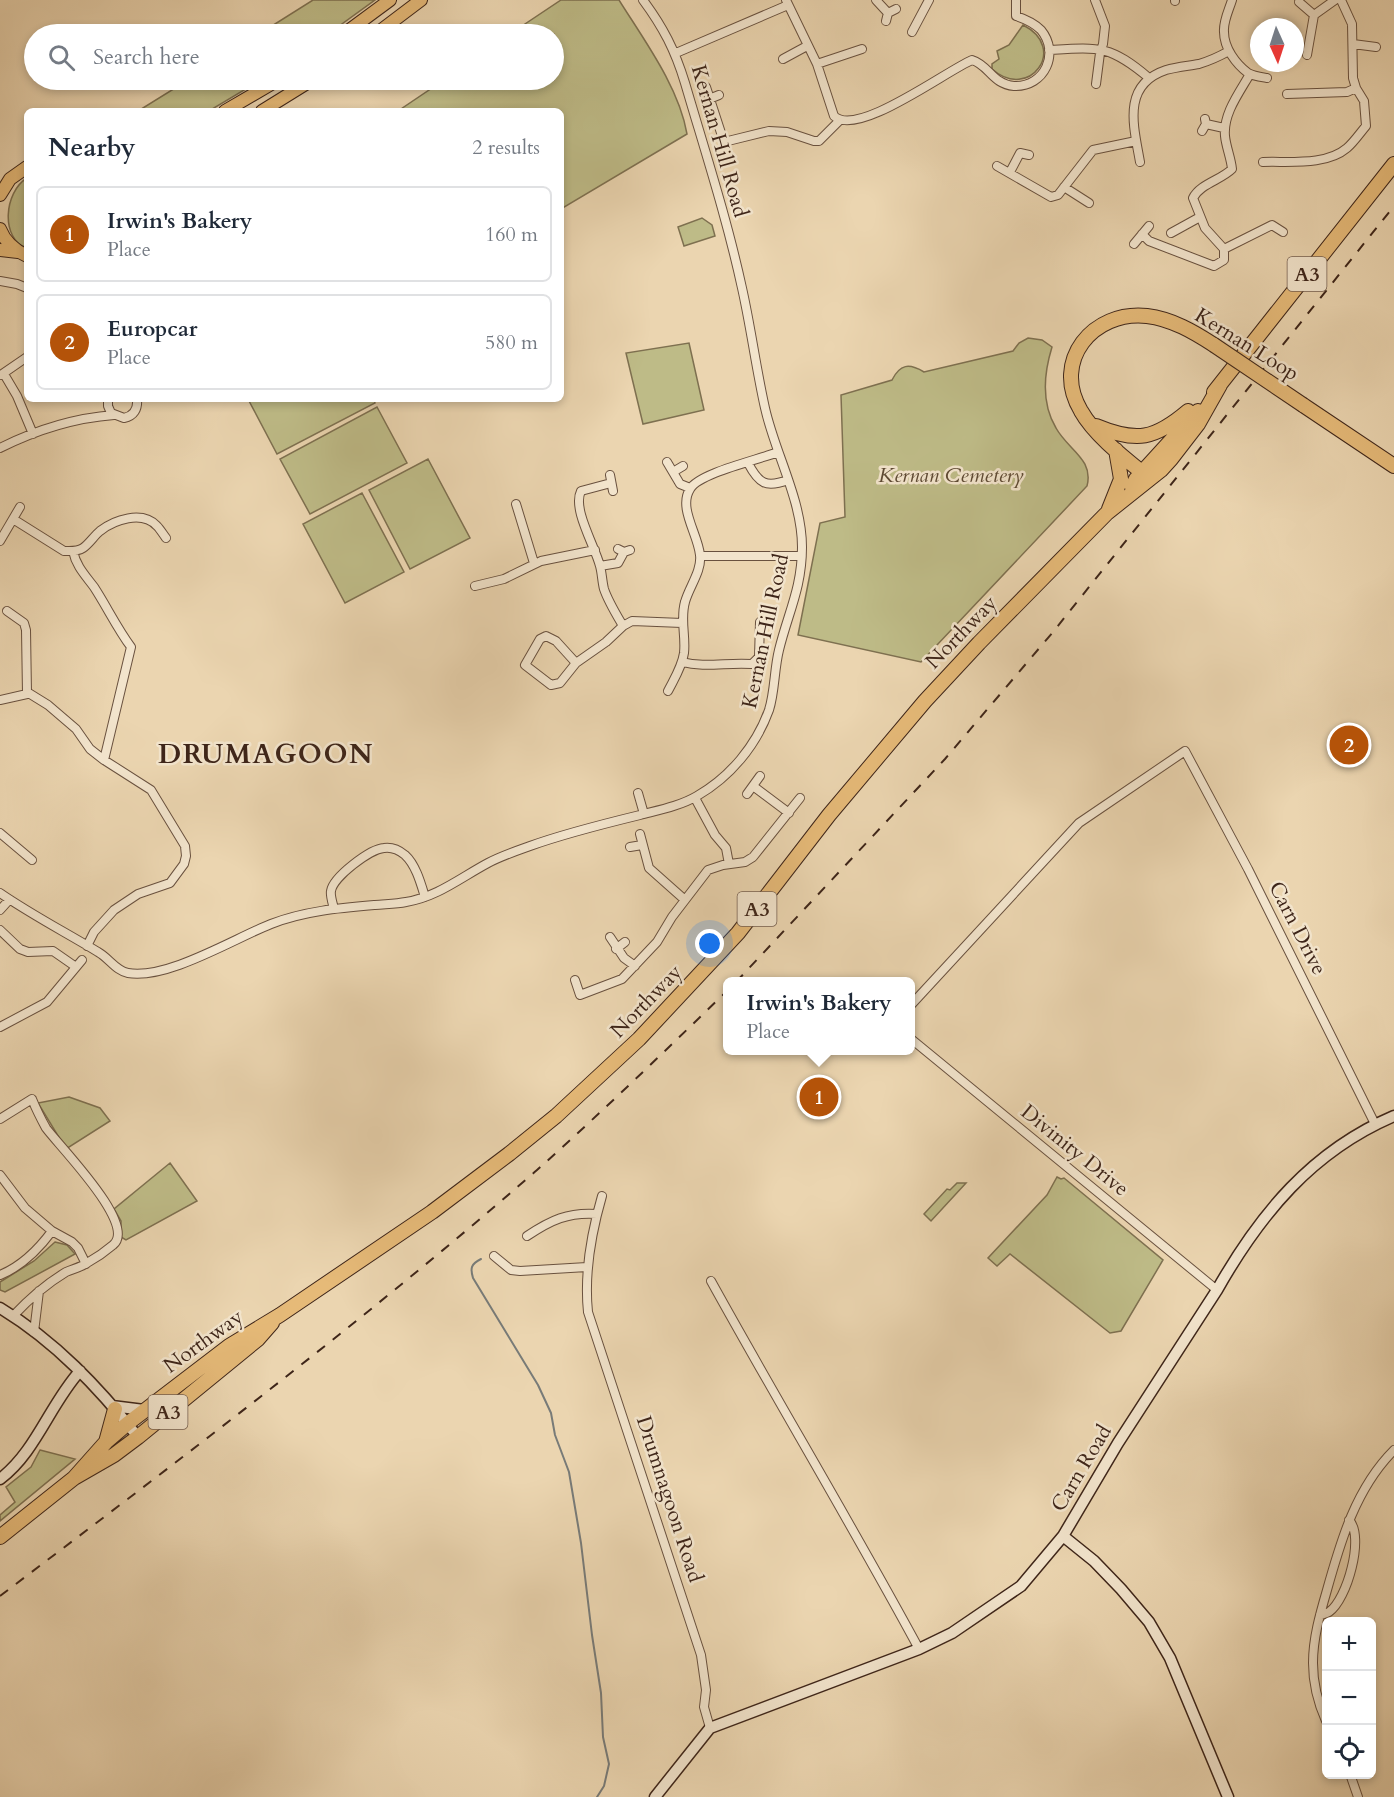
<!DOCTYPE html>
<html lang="en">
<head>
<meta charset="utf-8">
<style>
  :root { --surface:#fff; --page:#f2f2f3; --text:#1f2937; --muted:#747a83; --line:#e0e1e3; --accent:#b45309 }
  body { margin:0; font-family:Cardo,serif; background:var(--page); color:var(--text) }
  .controls { position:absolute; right:18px; bottom:18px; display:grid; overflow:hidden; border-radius:9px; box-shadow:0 3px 9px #0003 }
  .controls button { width:54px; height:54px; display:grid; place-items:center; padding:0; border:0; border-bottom:2px solid var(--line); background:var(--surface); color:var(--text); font:30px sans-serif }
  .compass { position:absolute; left:1250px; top:18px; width:54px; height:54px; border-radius:50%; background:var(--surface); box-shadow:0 3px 9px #0003; rotate:177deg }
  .you { position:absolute; left:710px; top:944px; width:21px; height:21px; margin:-15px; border:4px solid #fff; border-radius:50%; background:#1a73e8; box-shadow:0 0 0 9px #1a73e833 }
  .badge { display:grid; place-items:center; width:39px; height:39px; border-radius:50%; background:var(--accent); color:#fff; font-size:20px; font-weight:700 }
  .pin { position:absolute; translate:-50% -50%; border:3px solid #fff; box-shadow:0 2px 6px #0006 }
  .popup { position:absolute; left:723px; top:977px; width:192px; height:78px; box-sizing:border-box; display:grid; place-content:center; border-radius:9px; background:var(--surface); filter:drop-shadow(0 2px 4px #0005); font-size:20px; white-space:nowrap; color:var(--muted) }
  .popup b { font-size:22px; color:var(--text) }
  .popup::after { content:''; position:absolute; left:50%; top:100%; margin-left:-12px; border:12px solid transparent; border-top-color:var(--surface) }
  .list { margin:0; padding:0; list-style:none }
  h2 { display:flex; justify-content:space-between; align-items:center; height:78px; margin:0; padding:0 24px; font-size:26px }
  h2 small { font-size:20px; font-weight:400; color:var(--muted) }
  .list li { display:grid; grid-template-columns:39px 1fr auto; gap:18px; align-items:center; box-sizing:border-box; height:96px; margin:0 12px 12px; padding:0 12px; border:2px solid var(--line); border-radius:9px }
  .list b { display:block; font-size:22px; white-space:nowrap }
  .list p { margin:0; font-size:20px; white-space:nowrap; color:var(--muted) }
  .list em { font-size:20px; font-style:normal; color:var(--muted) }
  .icon { flex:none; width:33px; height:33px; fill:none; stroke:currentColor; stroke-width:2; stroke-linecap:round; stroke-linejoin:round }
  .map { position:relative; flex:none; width:1394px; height:1797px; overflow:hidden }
  .search { position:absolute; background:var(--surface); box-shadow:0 3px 9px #0003; left:24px; top:24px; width:540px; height:66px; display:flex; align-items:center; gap:15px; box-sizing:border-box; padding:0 21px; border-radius:33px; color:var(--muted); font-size:22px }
  .panel { position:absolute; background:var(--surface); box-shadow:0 3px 9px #0003; left:24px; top:108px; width:540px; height:294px; border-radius:9px }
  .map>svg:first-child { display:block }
  .green { fill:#bebb87; stroke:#7e7050; stroke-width:1.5 }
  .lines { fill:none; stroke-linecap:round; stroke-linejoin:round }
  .stream { stroke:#787b78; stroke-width:2 }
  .street-casing { stroke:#69513f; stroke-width:10 }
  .secondary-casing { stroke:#3e2519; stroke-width:13 }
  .primary-casing { stroke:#3e2519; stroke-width:14 }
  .highway-casing { stroke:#3e2519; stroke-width:16 }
  .street { stroke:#f2e4cc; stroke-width:8 }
  .secondary { stroke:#f2e4cc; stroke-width:10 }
  .primary { stroke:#e6ba78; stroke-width:12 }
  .highway { stroke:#e6ba78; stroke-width:14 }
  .rail { stroke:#3e2519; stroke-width:2; stroke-dasharray:10 10; stroke-linecap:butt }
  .highway-bridge-casing { stroke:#3e2519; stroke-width:16; stroke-linecap:butt }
  .highway-bridge { stroke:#e6ba78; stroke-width:14 }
  .labels { text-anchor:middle; stroke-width:5; stroke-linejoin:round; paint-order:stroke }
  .shield { fill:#f2e4cc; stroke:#745e4f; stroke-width:1.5 }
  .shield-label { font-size:20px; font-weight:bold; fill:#3e2519 }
  .street-label { font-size:21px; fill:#3e2519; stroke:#f2e4cc }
  .park-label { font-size:21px; font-style:italic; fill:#5e4a34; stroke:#f2e4cc }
  .district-label { font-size:27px; font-weight:bold; letter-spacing:1.5px; fill:#3e2519; stroke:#f2e4cc }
</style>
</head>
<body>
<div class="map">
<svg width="1394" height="1797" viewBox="0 0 1394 1797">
  <rect width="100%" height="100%" fill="#ebd5b0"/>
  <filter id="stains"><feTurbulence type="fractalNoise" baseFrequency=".00333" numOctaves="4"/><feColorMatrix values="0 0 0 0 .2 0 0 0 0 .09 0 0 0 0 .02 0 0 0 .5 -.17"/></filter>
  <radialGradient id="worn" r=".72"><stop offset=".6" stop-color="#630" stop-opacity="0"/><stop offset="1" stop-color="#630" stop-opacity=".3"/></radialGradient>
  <path class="green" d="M313,0H375L328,34H259Z
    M561,0H619C644,40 679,87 687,134L561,209V111H398L444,80H554V34H510Z
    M1023,25C1069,48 1029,102 992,69V64L999,59L997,51L1009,45Z
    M188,80H261L209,111H138Z
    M27,178V248C0,239 4,192 27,178Z
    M702,218L712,225L715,236L684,246L678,227Z
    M1028,338L1042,340L1052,347C1044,373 1041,403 1056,428C1068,450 1094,459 1087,486L921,662L798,635L820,523L845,517L841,395L892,380C900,364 909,363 924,372L1013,351L1019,343Z
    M689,343L704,410L643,424L626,353Z
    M248,399H373L375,403L277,454Z
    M377,407L407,463L310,514L280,459Z
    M428,459L470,538L410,569L369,490Z
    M362,493L404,572L345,603L303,524Z
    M69,1097L100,1108L110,1121L66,1149L38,1103Z
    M170,1163L197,1201L126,1240L121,1237V1221L114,1209Z
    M1057,1177L1061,1179L1064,1178L1163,1260L1121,1331L1110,1333L1010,1254L997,1266L988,1258L1047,1195Z
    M957,1183H966L931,1221L924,1214L947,1189L950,1190Z
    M55,1242L67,1245L75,1254L5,1292L0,1290V1282L34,1261Z
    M40,1450L75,1459L0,1521V1515L15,1502L6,1487L31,1467Z"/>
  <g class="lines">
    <path class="stream" d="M481,1259C471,1264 470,1268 473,1278L538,1385L551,1413L555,1435L569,1472L581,1543L592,1635L601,1693L603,1737L609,1764L604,1786L597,1797"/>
    <defs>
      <path id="street" d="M786,0L817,64L834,116C857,138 946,71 972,60C989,65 992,84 1014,86C1045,87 1060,53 1041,30C1034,23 1025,19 1016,16V0
        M876,0L888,13
        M1095,0L1105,26L1103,44L1100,53L1096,84
        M1175,0V1
        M1232,0C1229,10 1223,21 1224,32C1224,48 1236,64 1248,73C1253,76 1261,77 1267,78
        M1299,2L1314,15
        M886,21L888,13L896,9
        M912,32L929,0
        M1353,44L1376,47
        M1049,50C1099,47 1110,45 1149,78
        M676,53L788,5
        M1307,55L1314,15L1335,0
        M783,59L807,46
        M817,64L862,49
        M706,87L723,139L728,141L769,131L787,132L814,141H819L839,121
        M1287,94L1347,92L1356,88
        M709,99L719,95
        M1206,124L1224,128
        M1202,131L1206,124L1205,119
        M1140,162C1134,127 1121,85 1166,70C1177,67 1188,66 1199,64C1209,61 1220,56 1229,51
        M1263,162C1289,161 1326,166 1347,148C1354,142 1360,133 1366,126L1364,101L1356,88L1353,78L1352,24L1341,0
        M997,166L1051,197L1058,195L1093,150L1136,141
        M1010,172L1020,153L1029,155
        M1064,187L1089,203
        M1171,233L1200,217
        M1142,234L1149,241L1214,266L1224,260V249L1205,228L1193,198C1200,184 1221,180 1232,169C1231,158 1226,147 1225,136C1223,114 1239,93 1250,74
        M1134,244L1149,226
        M1224,249L1272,225L1283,232
        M0,281L17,284L27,288
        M4,374L17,396L33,434
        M1,375L27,357
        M108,399V406L111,413L124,418C134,416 138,409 137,399
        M0,448C36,430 74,418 114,415
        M667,462L680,484L690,488
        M748,463C759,484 766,488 788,480
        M673,472L683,466
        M610,475L613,491
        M611,483L581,491C572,509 595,546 600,566C602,573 602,581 604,589C608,601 616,614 623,626L632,621L682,623
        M516,504L534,563
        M13,519L64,551C70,551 77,552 83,548C89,544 94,536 100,531C114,520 142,510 157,526C160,529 163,534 166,538
        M0,541L20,507
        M618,549L624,552L630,550
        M701,556H801
        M600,566L618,563L624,552
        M475,586L504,579L541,561L595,550
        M682,662C705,668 728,662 752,664L759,657L760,622H769
        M576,663L556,641L546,636L540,639L525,665L551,685L560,683L576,663L606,642L623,626
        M668,691C674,679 682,667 684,653C686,636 680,619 685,602C689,587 702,571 700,555C698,534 678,508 690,489C699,473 758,460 778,452
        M27,692L48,705L76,729L90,749L104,760L131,647C117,628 107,607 94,587C85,575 76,566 73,551
        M0,700L27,694L26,630L24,623L7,611
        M753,786L789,813
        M638,793L644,814
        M747,794L760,776
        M695,798L715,835L726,848L729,864
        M0,833L32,860
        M640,834L649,868L685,900
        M630,847L642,845
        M0,893C32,915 65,932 98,952C109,958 116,971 128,973C167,980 235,938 271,924C304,911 340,908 375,905C385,904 396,904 406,902C437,897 460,878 488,863C501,856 516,851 530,846C566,833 603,824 640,815C659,810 680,806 697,796C730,777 756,746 769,710C775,691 774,670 779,650C788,613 802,588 802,547C802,500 775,453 765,408C756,368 751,328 742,288C727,219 705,151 685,83C675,50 663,27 643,0
        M334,909C333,904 330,896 331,891C333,877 370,849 384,848C391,847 399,850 405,855C416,865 421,884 425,897
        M0,910L9,900
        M0,930L20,949L28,952L53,951L76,967
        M610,937L624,958L635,966
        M87,946L94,932L114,910L138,894L170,883L184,864L186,856L185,846L151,790L104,760
        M616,949L625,942
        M575,980L580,995L622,979L657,942L672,917L708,870L723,865L745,862L753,857L800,798
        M910,1006L1079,823L1185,751L1248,869L1375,1124
        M0,1027L47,1002L82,960
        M910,1038L1217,1290
        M0,1119L32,1099C36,1109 41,1119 46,1128C59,1146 138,1225 113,1245C106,1251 96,1258 87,1263C81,1267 73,1269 66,1272C46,1284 29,1299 13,1316
        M0,1175L25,1208L52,1231L72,1242L78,1248L86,1264
        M602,1196C591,1234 584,1273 588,1312L701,1655L706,1690L704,1707L710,1728
        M527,1236C551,1220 568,1212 597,1214
        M494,1256L511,1270L520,1271L587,1267
        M0,1275C22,1266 38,1250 52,1231
        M711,1281C779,1404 852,1525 919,1649
        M34,1332L39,1291
        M1320,1615C1322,1615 1327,1613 1329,1612C1347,1600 1365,1536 1349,1520
        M1326,1721C1318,1703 1313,1683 1313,1663C1313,1638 1320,1614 1327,1590C1341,1540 1356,1488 1394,1450
        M1350,1774L1358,1797"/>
      <path id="secondary" d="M0,1308C55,1341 99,1388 138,1437
        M112,1406L144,1410
        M0,1479C36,1452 50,1404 80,1371
        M1063,1536L1094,1561L1121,1589L1149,1622L1170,1658L1228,1797
        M655,1797L710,1728L919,1649L952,1633L1021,1586L1063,1536L1118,1443L1217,1290C1260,1214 1312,1151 1394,1116"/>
      <path id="primary" d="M344,34L390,0
        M376,34L421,0
        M225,111L278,80
        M262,111L312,80
        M0,195L10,179L27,167
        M0,229C5,242 14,250 27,256
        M0,250L18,252"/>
      <path id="highway" d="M1214,392L1394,164
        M1303,405L1394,466
        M1096,426C1137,443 1155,439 1188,411
        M1149,478C1127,460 1095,436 1081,411C1051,361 1093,310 1147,316C1172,319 1194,332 1214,345
        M1132,487L1136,479L1198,411
        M1109,509L1121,479L1116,450
        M106,1442L115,1409
        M74,1478L106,1442L127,1424L229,1346L280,1315L432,1212L509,1154L556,1116L639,1039L738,933L829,815L925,701L979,643L1107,513L1161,470L1171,459L1198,424L1220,385
        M0,1537L74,1478L114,1455L138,1437L258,1339L272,1323"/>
    </defs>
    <use href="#street" class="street-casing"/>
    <use href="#secondary" class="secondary-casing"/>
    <use href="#primary" class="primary-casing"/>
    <use href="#highway" class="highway-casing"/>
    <use href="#street" class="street"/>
    <use href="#secondary" class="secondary"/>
    <use href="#primary" class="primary"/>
    <use href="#highway" class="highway"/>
    <path class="rail" d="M736,982L945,759L1053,632L1394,206
      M0,1596C182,1458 365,1320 537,1170C602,1112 665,1051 728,990"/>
    <defs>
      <path id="highway-bridge" d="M1214,345L1303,405"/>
    </defs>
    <use href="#highway-bridge" class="highway-bridge-casing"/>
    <use href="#highway-bridge" class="highway-bridge"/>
  </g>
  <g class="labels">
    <g class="shield">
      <rect x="1287.5" y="257" width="39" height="34" rx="4.5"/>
      <rect x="737.5" y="892" width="39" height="34" rx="4.5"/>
      <rect x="148.5" y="1395" width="39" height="34" rx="4.5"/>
    </g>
    <g class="shield-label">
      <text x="1307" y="281">A3</text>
      <text x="757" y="916">A3</text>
      <text x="168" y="1419">A3</text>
    </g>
    <g class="street-label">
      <text transform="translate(720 141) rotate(74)" y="7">Kernan Hill Road</text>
      <text transform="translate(1247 344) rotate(32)" y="7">Kernan Loop</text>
      <text transform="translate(765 631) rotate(-78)" y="7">Kernan Hill Road</text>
      <text transform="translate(961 632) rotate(-46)" y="7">Northway</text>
      <text transform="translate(1298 928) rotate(63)" y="7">Carn Drive</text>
      <text transform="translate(646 1001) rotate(-46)" y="7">Northway</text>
      <text transform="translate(1075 1150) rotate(39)" y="7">Divinity Drive</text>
      <text transform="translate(203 1341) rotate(-36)" y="7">Northway</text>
      <text transform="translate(1081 1468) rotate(-59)" y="7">Carn Road</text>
      <text transform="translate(670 1499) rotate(72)" y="7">Drumnagoon Road</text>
    </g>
    <g class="park-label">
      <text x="951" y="482">Kernan Cemetery</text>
    </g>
    <g class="district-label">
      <text x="266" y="763">DRUMAGOON</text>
    </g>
  </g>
  <rect width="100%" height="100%" filter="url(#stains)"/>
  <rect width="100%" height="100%" fill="url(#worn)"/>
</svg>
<div class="controls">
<button>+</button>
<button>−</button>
<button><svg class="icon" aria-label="locate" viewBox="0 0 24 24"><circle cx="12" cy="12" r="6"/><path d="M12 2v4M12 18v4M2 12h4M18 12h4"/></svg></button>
</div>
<svg class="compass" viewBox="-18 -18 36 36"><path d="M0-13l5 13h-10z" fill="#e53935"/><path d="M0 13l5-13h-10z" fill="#747a83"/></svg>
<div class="you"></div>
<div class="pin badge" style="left:819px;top:1097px">1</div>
<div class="popup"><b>Irwin's Bakery</b>Place</div>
<div class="pin badge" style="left:1349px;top:745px">2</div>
<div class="search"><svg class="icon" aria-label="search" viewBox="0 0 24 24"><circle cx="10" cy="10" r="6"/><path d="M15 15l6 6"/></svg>Search here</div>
<section class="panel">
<h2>Nearby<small>2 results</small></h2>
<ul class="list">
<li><span class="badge">1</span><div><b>Irwin's Bakery</b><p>Place</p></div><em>160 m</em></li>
<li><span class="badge">2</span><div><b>Europcar</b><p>Place</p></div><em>580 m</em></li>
</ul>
</section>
</div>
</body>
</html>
